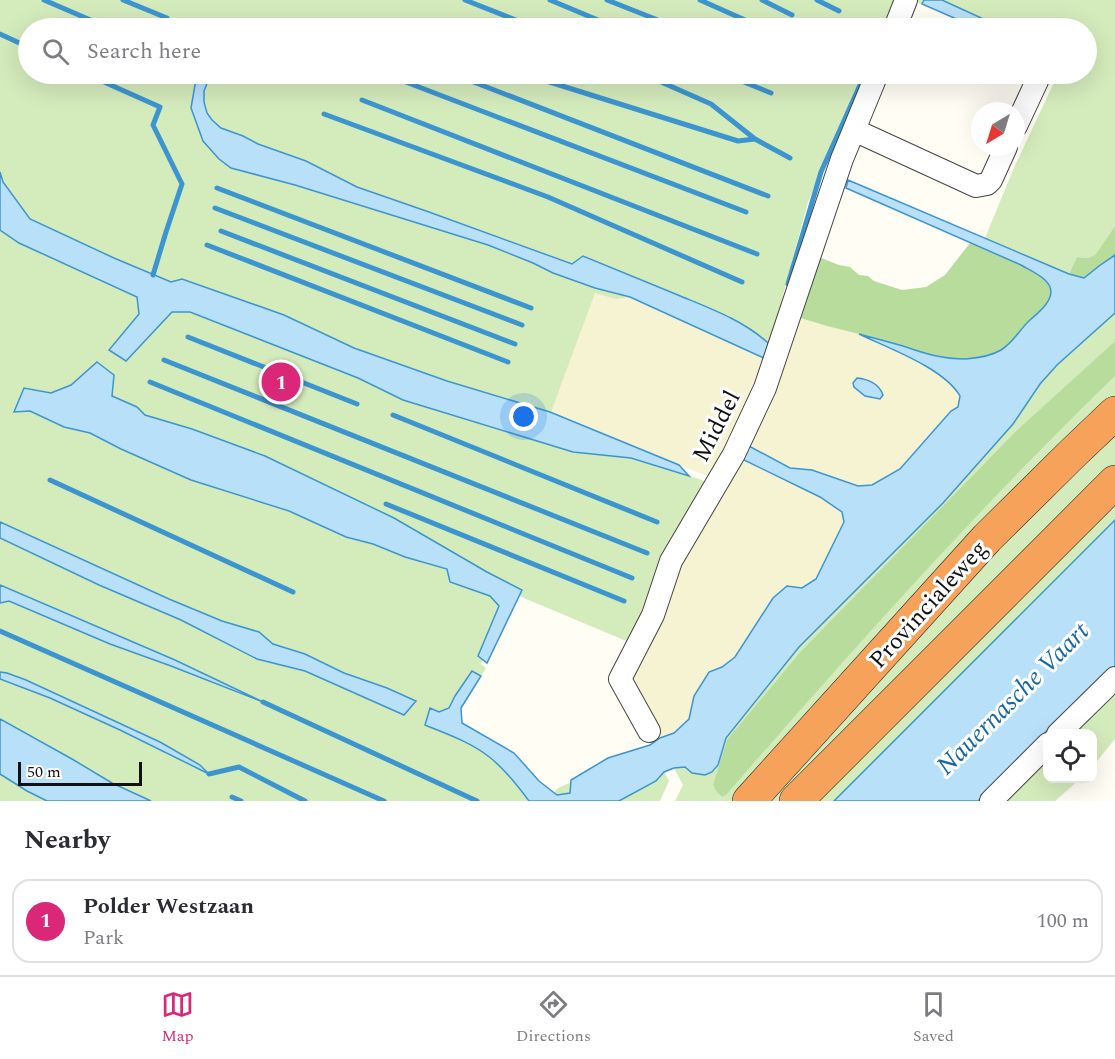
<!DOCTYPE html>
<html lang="en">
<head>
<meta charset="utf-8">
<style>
  :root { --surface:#fff; --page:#f7f7f7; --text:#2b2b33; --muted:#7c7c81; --line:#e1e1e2; --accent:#db2777 }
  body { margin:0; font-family:Spectral,serif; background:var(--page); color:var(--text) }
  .controls { position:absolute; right:18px; bottom:18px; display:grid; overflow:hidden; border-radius:12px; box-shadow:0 6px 24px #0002 }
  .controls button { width:54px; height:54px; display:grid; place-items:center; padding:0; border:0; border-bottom:2px solid var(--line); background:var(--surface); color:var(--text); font:30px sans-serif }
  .compass { position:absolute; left:971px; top:102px; width:54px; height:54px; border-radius:50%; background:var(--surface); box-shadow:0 6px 24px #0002; rotate:218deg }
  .scale { position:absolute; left:18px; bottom:15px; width:124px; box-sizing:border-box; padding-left:6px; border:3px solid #111; border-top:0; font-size:16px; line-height:21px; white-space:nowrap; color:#111; -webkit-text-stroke:4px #fff; paint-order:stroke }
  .you { position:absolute; left:524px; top:417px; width:21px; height:21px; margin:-15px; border:4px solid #fff; border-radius:50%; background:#1a73e8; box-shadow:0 0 0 9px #1a73e833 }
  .badge { display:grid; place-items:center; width:39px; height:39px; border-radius:50%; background:var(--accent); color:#fff; font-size:20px; font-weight:700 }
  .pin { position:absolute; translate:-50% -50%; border:3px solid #fff; box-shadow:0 2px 6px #0006 }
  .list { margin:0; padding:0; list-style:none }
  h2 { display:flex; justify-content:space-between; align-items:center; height:78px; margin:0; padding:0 24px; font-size:26px }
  h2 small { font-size:20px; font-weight:400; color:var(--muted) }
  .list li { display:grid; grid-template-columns:39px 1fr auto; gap:18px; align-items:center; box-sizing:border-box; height:84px; margin:0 12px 12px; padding:0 12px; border:2px solid var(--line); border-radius:18px }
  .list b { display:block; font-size:22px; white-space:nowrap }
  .list p { margin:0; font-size:20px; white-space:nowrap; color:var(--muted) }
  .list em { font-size:20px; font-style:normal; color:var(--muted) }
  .icon { flex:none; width:33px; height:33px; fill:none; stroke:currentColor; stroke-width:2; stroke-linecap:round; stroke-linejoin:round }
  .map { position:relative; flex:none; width:1115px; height:801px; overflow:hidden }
  .search { position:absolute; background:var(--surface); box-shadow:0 6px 24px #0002; left:18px; right:18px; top:18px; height:66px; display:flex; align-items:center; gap:15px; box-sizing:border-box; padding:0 21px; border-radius:33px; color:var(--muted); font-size:22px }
  .sheet { height:174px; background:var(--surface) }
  nav { display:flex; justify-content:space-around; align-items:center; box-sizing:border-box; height:84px; border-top:2px solid var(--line); background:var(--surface); font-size:16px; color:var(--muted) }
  nav a { display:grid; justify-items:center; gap:3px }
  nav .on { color:var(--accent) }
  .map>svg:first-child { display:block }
  .farmland { fill:#f6f3d3 }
  .green { fill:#d4ebbc }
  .forest { fill:#b8dc9b }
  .water { fill:#b8e0f8; stroke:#3d95d0; stroke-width:1.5 }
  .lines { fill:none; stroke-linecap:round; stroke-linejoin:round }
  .stream { stroke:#3d95d0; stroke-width:5 }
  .minor-casing { stroke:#444; stroke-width:24 }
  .highway-casing { stroke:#222; stroke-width:34 }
  .minor { stroke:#fff; stroke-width:22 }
  .highway { stroke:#f6a25b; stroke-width:33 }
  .labels { text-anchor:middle; stroke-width:6; stroke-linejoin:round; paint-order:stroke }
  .street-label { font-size:24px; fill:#111; stroke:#fff }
  .water-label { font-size:26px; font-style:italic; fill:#1567a7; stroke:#fff }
</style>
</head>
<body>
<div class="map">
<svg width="1115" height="801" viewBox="0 0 1115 801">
  <rect width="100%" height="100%" fill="#fffdf4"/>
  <path class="farmland" d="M595,288L630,297L766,359L711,477L679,465L550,412Z
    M797,317L827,326L859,334L935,370L949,382L960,396L958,407L951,411L900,469L872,485L858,486L812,470L790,468L749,446Z
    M742,459L820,497L842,512L844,522L816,579L801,588L752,632L735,657L722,667L709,672L694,696L689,719L674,733L660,738L641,708L631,676L668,592L704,522Z"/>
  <path class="green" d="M0,0H897L885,28H28V74H866L827,156L808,202L768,352L628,289L624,298L616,299L595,293L551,412L625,453H630L709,483L631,643L512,593L481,664L486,668L481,676L477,674L459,708L454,724L548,798L558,788L576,780L630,752L650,745L669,781L660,801H0Z
    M917,0H1115V226L1095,255L1088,258L1077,257L1069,274L985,238L1013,170L1058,74H1086V28H975L916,2Z
    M1115,313V341L1017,430L802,650L713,785L716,791L722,797L726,794C851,651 978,509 1115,376V398L735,801H675L683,785L674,768L685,767L692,773L704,775L712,772L718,765L726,738L799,647L943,503L1013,424L1040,384L1057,365Z
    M1115,427V467L780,801H764L941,606Z
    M1115,497V520L834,801H811Z
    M1115,686V739L1093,766L1092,734H1068Z
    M1047,754L1048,778L1080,779L1055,801H1000Z"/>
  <path class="forest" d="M1115,226V255L1084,278L1069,274L1077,257L1088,258L1095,255Z
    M970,243L1021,265L1039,276L1047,283L1050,288L1051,294L1048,301L1037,315L1029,321L1014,340L1001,350L984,357L966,359L937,357L902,346L859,334L827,326L797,317L816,256L839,265L850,267L859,275L868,276L874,281L902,290L926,287L945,275Z
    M1115,341V376C978,509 851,651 726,795L722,797L716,791L713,785L727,740L802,650L1017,430Z"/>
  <path class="water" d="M924,0H942L1003,28H977L922,4Z
    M199,74H211L204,91V102L207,113L212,120L221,128L243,136L258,144L306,161L357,187L429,212L572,264L583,256C615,269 647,282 678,295C709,308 743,320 768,343L766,359L630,297L595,288L553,273L533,263L488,245L295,185L231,168L219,159L203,141L191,108L195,85Z
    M0,172L3,182L30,219L114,258L171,282L182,279L284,315L354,348L447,381L550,412L679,465L689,476L631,458L573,452L403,400L358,378L190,312H172L126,361L109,350L139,314L137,297L19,243L0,230Z
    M848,180L1069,274L1084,278L1099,266L1115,255V313L1057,365L1040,384L1013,424L943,503L799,647L726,738L718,765L712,772L705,775L692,773L685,767L674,768L664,772L656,781L619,801H529C518,786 504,768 488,756C470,742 447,734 425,725L430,708L439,712L449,708L455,696L472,671L481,676L461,708L462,723L514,753L539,781L557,795L570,793L571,780L608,758L650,745L660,738L674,733L689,719L694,696L709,672L722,667L735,657L773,598L787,586L802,588L816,579L844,522L842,512L820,497L742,459L749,446L790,468L812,470L858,486L872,485L900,469L951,411L958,407L960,396C944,368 888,348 859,334C874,338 889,342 903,346C926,354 942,359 966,359C978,358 991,356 1001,350C1014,342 1019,330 1030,320C1038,313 1055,300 1050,287C1046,277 1029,270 1021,265L846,188Z
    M97,362L114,375L112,396L137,407L145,415L192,429L265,456L394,518L487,572L522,590L487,663L478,656L499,606L490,596L450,582L447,569L405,557L373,544L346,537L289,511L191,480L121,449L90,433L64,427L30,411L14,412L24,388L51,393L71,385Z
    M857,378C868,379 879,384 883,395L880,399L865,396L854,387L853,383Z
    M1115,520V667L1037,740L978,801H834Z
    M0,522L169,599L222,621L259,632L273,644L305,654L344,673L387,688L416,701L404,715L305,671L257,659L181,620L99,585L0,538Z
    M0,585L175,660L263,702L171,666L110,644L9,601L0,603Z
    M0,672L7,673L26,680L160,742L200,765L209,774L120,730L50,698L0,679Z
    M0,719L72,759L112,783L151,801H47L27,791L0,774Z"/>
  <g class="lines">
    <path class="stream" d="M44,0L109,28
      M123,0L167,18
      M465,0L536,28
      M550,0L617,28
      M607,0L678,28
      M700,0L763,28
      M762,0L792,15
      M817,0L839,11
      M0,34L28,47
      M86,74L160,107L153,125L182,184L166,232L153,275
      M453,74L768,196
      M524,74L738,141L755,139L711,104L643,74
      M724,74L771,93
      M398,79L746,212
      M362,100L757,254
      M324,114L548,197L742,282
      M755,139L790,158
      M217,188L531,308
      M215,208L522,325
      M221,231L515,344
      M207,245L508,362
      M788,284L821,172L865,74
      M188,337L357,404
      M164,360L647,553
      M150,382L632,578
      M393,415L657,522
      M50,480L293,592
      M386,504L624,601
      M0,631L384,801
      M263,702L477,801
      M209,774L239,767L305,801
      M232,797L241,801"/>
    <defs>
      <path id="minor" d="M895,28L906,0
        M1016,126L1037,81
        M854,130L976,186L987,184L991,180L1006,147
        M649,731L620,679L653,615L671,561L734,454L765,388L842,159L877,74
        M1058,734L1115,678
        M991,801L1048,744"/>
      <path id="highway" d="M749,801L987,538L1073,453L1115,413
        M796,801L1115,482"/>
    </defs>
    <use href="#minor" class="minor-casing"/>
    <use href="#highway" class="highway-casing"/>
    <use href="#minor" class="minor"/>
    <use href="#highway" class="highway"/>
  </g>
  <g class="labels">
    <g class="street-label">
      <text transform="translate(716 426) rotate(-63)" y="8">Middel</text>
      <text transform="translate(928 604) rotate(-48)" y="8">Provincialeweg</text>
    </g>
    <g class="water-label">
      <text transform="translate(1012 698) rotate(-45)" y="9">Nauernasche Vaart</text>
    </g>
  </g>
</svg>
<div class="controls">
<button><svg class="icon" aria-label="locate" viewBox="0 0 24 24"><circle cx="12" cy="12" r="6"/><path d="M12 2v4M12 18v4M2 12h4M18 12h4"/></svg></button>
</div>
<svg class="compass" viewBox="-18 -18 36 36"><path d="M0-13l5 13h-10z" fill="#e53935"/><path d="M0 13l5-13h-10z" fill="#7c7c81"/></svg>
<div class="scale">50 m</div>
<div class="you"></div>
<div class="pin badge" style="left:281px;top:382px">1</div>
<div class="search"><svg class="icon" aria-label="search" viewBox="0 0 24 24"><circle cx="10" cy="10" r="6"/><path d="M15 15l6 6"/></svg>Search here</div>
</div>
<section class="sheet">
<h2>Nearby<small></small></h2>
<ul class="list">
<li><span class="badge">1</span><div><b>Polder Westzaan</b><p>Park</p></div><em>100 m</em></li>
</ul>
</section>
<nav>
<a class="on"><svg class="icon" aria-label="map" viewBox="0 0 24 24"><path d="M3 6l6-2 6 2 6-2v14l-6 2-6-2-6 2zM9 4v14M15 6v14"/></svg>Map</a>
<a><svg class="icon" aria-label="directions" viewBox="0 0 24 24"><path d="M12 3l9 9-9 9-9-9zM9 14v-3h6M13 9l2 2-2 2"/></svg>Directions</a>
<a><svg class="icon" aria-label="saved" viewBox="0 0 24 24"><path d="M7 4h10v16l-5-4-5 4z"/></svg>Saved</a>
</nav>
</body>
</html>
